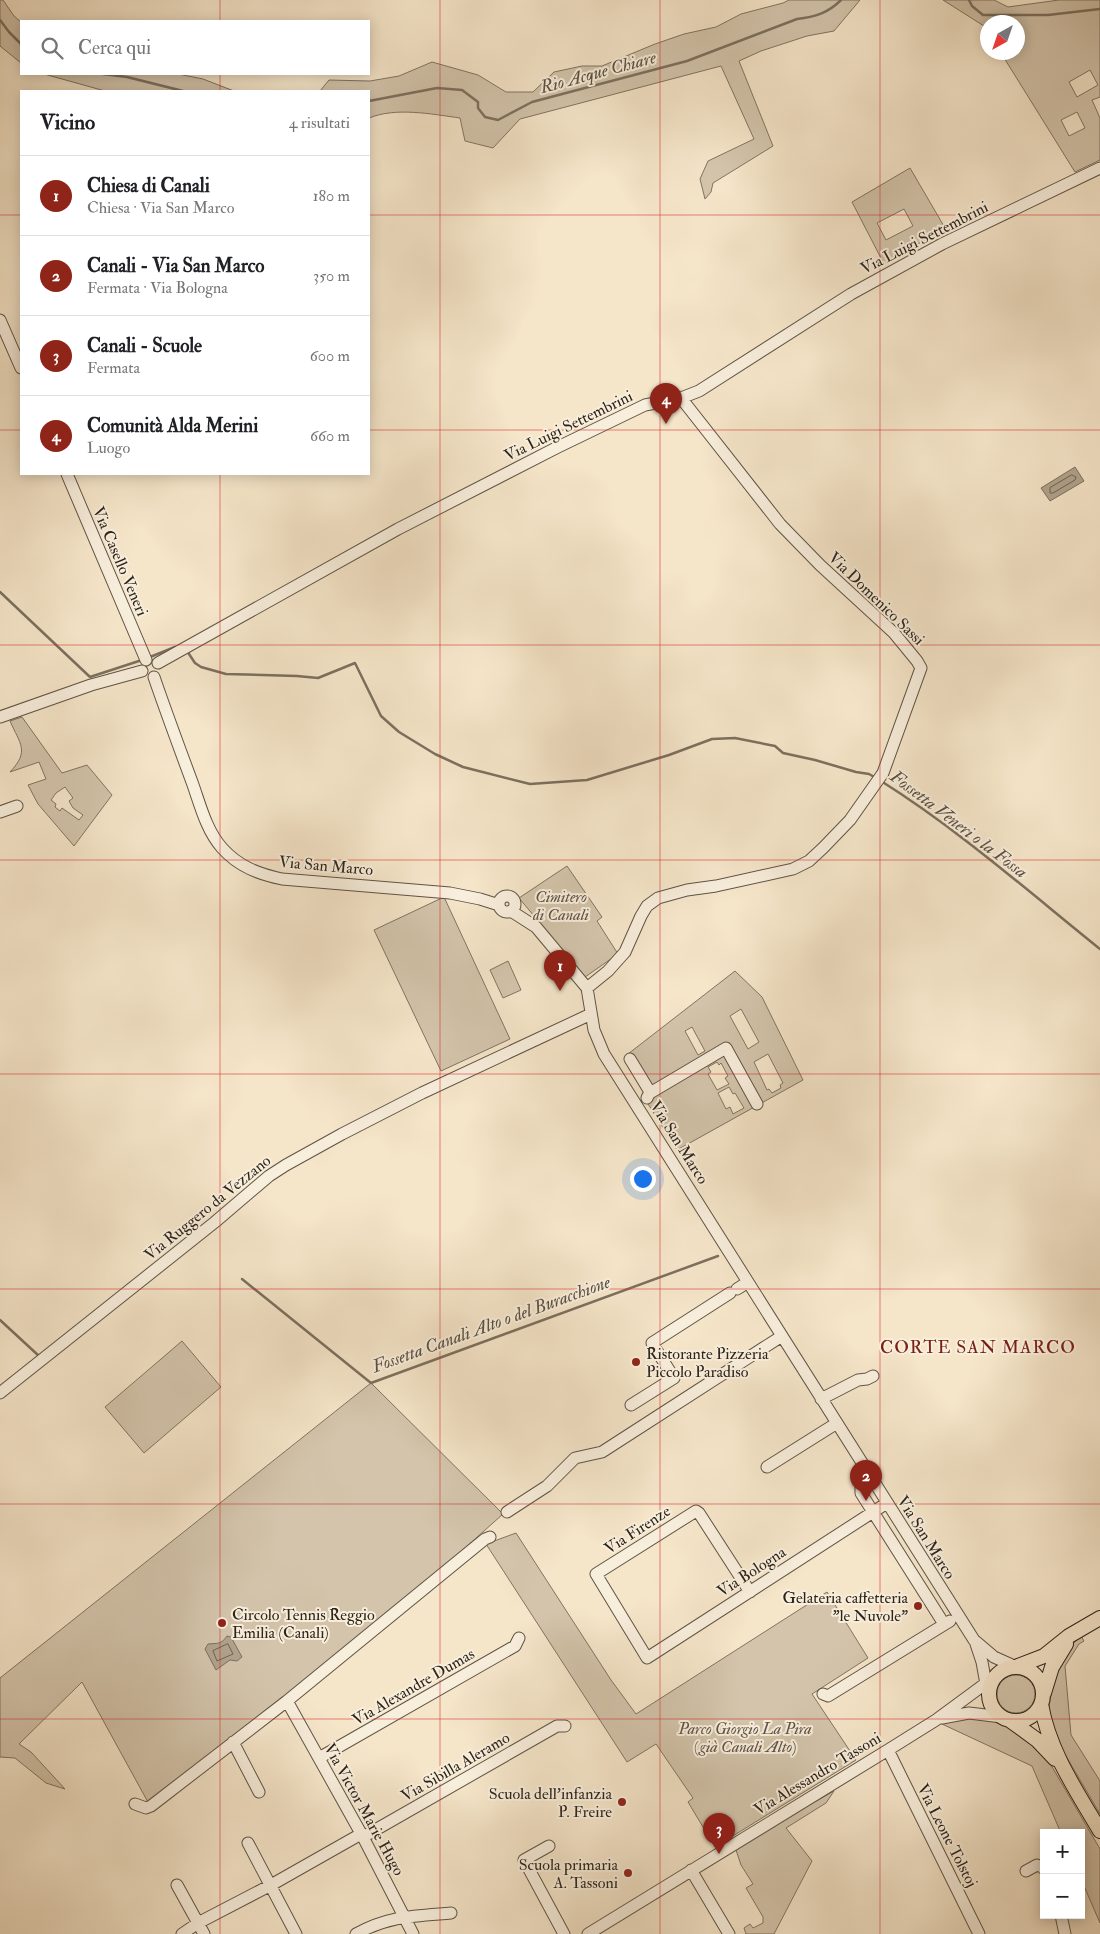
<!DOCTYPE html>
<html lang="it">
<head>
<meta charset="utf-8">
<style>
  :root { --surface:#fff; --page:#f6f6f6; --text:#202124; --muted:#757577; --line:#e0e0e0; --accent:#8f2418 }
  body { margin:0; font-family:"IM FELL Double Pica",serif; background:var(--page); color:var(--text) }
  .controls { position:absolute; right:15px; bottom:15px; display:grid; overflow:hidden; border-radius:0px; box-shadow:0 2px 12px #0003 }
  .controls button { width:45px; height:45px; display:grid; place-items:center; padding:0; border:0; border-bottom:1px solid var(--line); background:var(--surface); color:var(--text); font:25px sans-serif }
  .compass { position:absolute; left:980px; top:15px; width:45px; height:45px; border-radius:50%; background:var(--surface); box-shadow:0 2px 12px #0003; rotate:220deg }
  .you { position:absolute; left:642px; top:1178px; width:18px; height:18px; margin:-12px; border:4px solid #fff; border-radius:50%; background:#1a73e8; box-shadow:0 0 0 8px #1a73e833 }
  .badge { display:grid; place-items:center; width:32px; height:32px; border-radius:50%; background:var(--accent); color:#fff; font-size:16px; font-weight:700 }
  .pin { position:absolute; translate:-50% -41px; filter:drop-shadow(0 1px 2px #0008) }
  .pin::after { content:''; position:absolute; top:26px; width:18px; height:15px; background:inherit; clip-path:polygon(0 0,100% 0,50% 100%) }
  .list { margin:0; padding:0; list-style:none }
  h2 { display:flex; justify-content:space-between; align-items:center; height:65px; margin:0; padding:0 20px; font-size:21px }
  h2 small { font-size:16px; font-weight:400; color:var(--muted) }
  .list li { display:grid; grid-template-columns:32px 1fr auto; gap:15px; align-items:center; box-sizing:border-box; height:80px; padding:0 20px; border-top:1px solid var(--line) }
  .list b { display:block; font-size:19px; white-space:nowrap }
  .list p { margin:0; font-size:16px; white-space:nowrap; color:var(--muted) }
  .list em { font-size:16px; font-style:normal; color:var(--muted) }
  .icon { flex:none; width:28px; height:28px; fill:none; stroke:currentColor; stroke-width:2; stroke-linecap:round; stroke-linejoin:round }
  .map { position:relative; flex:none; width:1100px; height:1934px; overflow:hidden }
  .search { position:absolute; background:var(--surface); box-shadow:0 2px 12px #0003; left:20px; top:20px; width:350px; height:55px; display:flex; align-items:center; gap:12px; box-sizing:border-box; padding:0 18px; border-radius:0px; color:var(--muted); font-size:19px }
  .panel { position:absolute; background:var(--surface); box-shadow:0 2px 12px #0003; left:20px; top:90px; width:350px; height:385px; border-radius:0px }
  .map>svg:first-child { display:block }
  .green { fill:#d3c4ab; stroke:#807462; fill-rule:evenodd }
  .water { fill:#b1a38d; stroke:#7c705f }
  .lines { fill:none; stroke-linecap:round; stroke-linejoin:round }
  .shore { stroke:#6e6353; stroke-width:1 }
  .stream { stroke:#7c705f; stroke-width:2.5 }
  .minor-casing { stroke:#5e5445; stroke-width:13 }
  .major-casing { stroke:#2c2319; stroke-width:16 }
  .minor { stroke:#f8eedc; stroke-width:11 }
  .major { stroke:#f5e5c9; stroke-width:14 }
  .grid { fill:none; stroke:#d62828; stroke-width:1; stroke-opacity:0.55 }
  .poi-dot { fill:#8f2418; stroke:#f8eedc; stroke-width:2 }
  .labels { text-anchor:middle; stroke-width:4; stroke-linejoin:round; paint-order:stroke }
  .street-label { font-size:16px; fill:#2c2319; stroke:#f8eedc }
  .park-label { font-size:16px; font-style:italic; fill:#5e5345; stroke:#f8eedc }
  .poi-label { font-size:16px; fill:#2c2319; stroke:#f8eedc; text-anchor:end }
  .water-label { font-size:18px; font-style:italic; fill:#5b5042; stroke:#f8eedc }
  .neighbourhood-label { font-size:18px; letter-spacing:1px; fill:#7a1f14; stroke:#f8eedc }
</style>
</head>
<body>
<div class="map">
<svg width="1100" height="1934" viewBox="0 0 1100 1934">
  <rect width="100%" height="100%" fill="#f5e5c9"/>
  <filter id="stains"><feTurbulence type="fractalNoise" baseFrequency=".004" numOctaves="4"/><feColorMatrix values="0 0 0 0 .2 0 0 0 0 .09 0 0 0 0 .02 0 0 0 .5 -.17"/></filter>
  <radialGradient id="worn" r=".72"><stop offset=".6" stop-color="#630" stop-opacity="0"/><stop offset="1" stop-color="#630" stop-opacity=".3"/></radialGradient>
  <path class="green" d="M0,0H3L14,16L21,22V63L0,46Z
    M789,0H860L834,31L807,36L761,51L739,61L773,146L713,183L711,192L705,199L700,179L708,161L754,139L721,66L520,119L493,148L465,141L460,118C431,114 396,107 369,118V91H320L329,80L370,81L399,76L432,62L478,75L506,92H533L554,72L582,66H602L655,44L684,34L716,27L741,14L783,3Z
    M943,0H994L1008,7L1059,0H1100V97L1092,100L1100,118V160L1075,172L1001,53L1018,52V22H988L987,31L984,26ZM1090,70L1098,85L1077,97L1069,82ZM1077,112L1085,128L1069,136L1061,120Z
    M44,74H178L203,79L234,91H105Z
    M910,168L945,228L884,264L852,202ZM904,209L913,226L886,240L877,223Z
    M22,717L62,773L87,765L112,795L74,846L38,804L28,785L46,779L39,762L10,772C30,751 20,744 10,721ZM65,787L73,798L69,801L73,808L83,815L79,820L62,808L60,811L55,807L56,804L51,800L56,793Z
    M567,866L602,917L597,921L618,954L585,977L519,898Z
    M444,897L510,1039L441,1071L374,930Z
    M508,961L521,990L503,998L490,970Z
    M735,971L762,997L803,1080L677,1150L645,1099L650,1093L628,1054ZM741,1009L759,1042L748,1049L730,1016ZM692,1027L705,1051L698,1055L685,1031ZM768,1054L783,1083L780,1085L781,1088L772,1093L769,1089L767,1090L754,1062ZM717,1062L719,1065L721,1063L728,1076L725,1078L729,1084L717,1090L708,1074L711,1072L708,1067ZM729,1087L733,1094L735,1093L744,1108L733,1114L730,1107L726,1109L718,1093Z
    M182,1341L221,1387L144,1453L105,1407Z
    M371,1383L503,1514C390,1617 269,1710 149,1804L82,1682L19,1744L31,1752L65,1789L46,1783L15,1758L0,1757V1678Z
    M516,1533L611,1680L636,1714L827,1592L868,1658L812,1694L856,1760L715,1847L688,1802L693,1798L656,1744L627,1762L486,1544Z
    M1081,1636L1084,1641L1079,1644L1065,1666L1071,1735L1100,1781V1814L1056,1739L1048,1713L1054,1677L1066,1650Z
    M997 1694a19 19 0 1 1 38 0a19 19 0 1 1-38 0Z
    M958,1716L1003,1720L1025,1736L1051,1765L1100,1849V1923L1081,1879V1833H1061L1032,1766L942,1724L946,1720Z
    M834,1791L826,1803L786,1828L812,1861L774,1934H746L744,1928L750,1924L753,1928L763,1923V1917L746,1888L753,1884L741,1865L735,1847Z"/>
  <path class="water" d="M1075,467L1084,481L1050,501L1041,488Z
    M227,1636L231,1637L242,1657L237,1661L230,1660L216,1670L205,1649L208,1644C217,1643 221,1645 227,1636Z"/>
  <g class="lines">
    <path class="shore" d="M1072,475L1076,477L1075,480L1053,493H1050V488Z
      M228,1644L233,1654L217,1661L213,1651Z"/>
    <path class="stream" d="M969,0L972,6L983,15H1048L1100,9
      M0,20L9,32L21,44
      M103,74L127,77L183,91
      M369,101L437,88L462,90L478,102V108L485,117L498,120L532,102L687,61L797,19C815,17 828,13 841,0
      M0,592L90,677L142,660
      M187,651L195,663L201,667L226,674L297,676L318,678L355,663L381,716L399,732L435,754L463,767L530,784L587,780L669,755L712,739L735,738L775,746L783,753L815,760L856,772L869,774L876,778
      M150,657L175,647
      M881,781C959,830 1029,892 1100,949
      M242,1279L371,1383L718,1256
      M0,1320L39,1356"/>
    <defs>
      <path id="minor" d="M0,320L21,368
        M67,474L146,660
        M158,663L398,529L556,448L645,405L681,398L699,391L851,294L942,244L1100,168
        M154,677C166,712 179,747 192,782C200,804 206,830 222,848C239,867 259,874 282,879L450,893L480,899L499,905
        M0,717L91,685L142,671
        M0,812L17,806
        M499 904a8 8 0 1 1 16 0a8 8 0 1 1-16 0Z
        M511,911L536,927L587,988L594,1030L604,1054L974,1640L994,1657L1014,1666
        M587,988L608,971L625,952L641,916L647,906L658,898L687,890L716,886L793,869L809,861L823,848L850,820L883,773L921,668L917,661L894,633L820,565L780,524L681,398
        M630,1059L650,1092L647,1098
        M650,1093L726,1048L757,1104
        M737,1289L748,1282
        M0,1393L215,1222L269,1176L286,1165L342,1134L422,1093L591,1014
        M821,1399L858,1380L867,1379L873,1376
        M631,1405L674,1378L652,1343L730,1293
        M767,1467L837,1423
        M873,1481L863,1485L861,1488V1493L944,1624
        M507,1512L547,1486L575,1458L602,1452L782,1336
        M750,1592L699,1513L696,1511L596,1574L647,1658L887,1503
        M976,1644L982,1662L988,1695
        M823,1694L828,1696L950,1621
        M287,1701L485,1539L490,1537
        M942,1718L969,1713L1002,1717
        M233,1742L259,1792
        M888,1750L979,1934
        M319,1758L515,1646L519,1638
        M135,1804L146,1808L151,1806L287,1701L363,1837L413,1934
        M363,1837L557,1726H565
        M248,1843L296,1934
        M549,1846L524,1860L564,1934
        M691,1870L729,1934
        M1026,1871L1037,1865L1042,1867L1044,1869
        M177,1885L204,1934
        M1061,1915L1065,1934
        M182,1934L198,1923L271,1885L361,1834
        M356,1934C388,1916 414,1916 451,1913
        M588,1934L888,1750L936,1720L993,1678"/>
      <path id="major" d="M1018,1666L1044,1656L1069,1636L1100,1618
        M989 1694a27 27 0 1 1 54 0a27 27 0 1 1-54 0Z
        M1044,1693L1052,1667L1066,1644
        M1041,1704C1049,1751 1076,1790 1100,1831
        M1011,1721L1037,1740L1055,1759"/>
    </defs>
    <use href="#minor" class="minor-casing"/>
    <use href="#major" class="major-casing"/>
    <use href="#minor" class="minor"/>
    <use href="#major" class="major"/>
  </g>
  <path class="grid" d="M220,0V21M440,0V1934M660,0V1934M880,0V1934M220,74V91M0,215H21M369,215H1100M0,430H21M369,430H1100M220,474V1934M0,645H1100M0,860H1100M0,1074H1100M0,1289H1100M0,1504H1100M0,1719H1100"/>
  <g class="poi-dot">
    <circle cx="636" cy="1362" r="5"/>
    <circle cx="918" cy="1606" r="5"/>
    <circle cx="222" cy="1623" r="5"/>
    <circle cx="622" cy="1802" r="5"/>
    <circle cx="628" cy="1873" r="5"/>
  </g>
  <g class="labels">
    <g class="street-label">
      <text transform="translate(924 237) rotate(-27)" y="6">Via Luigi Settembrini</text>
      <text transform="translate(568 425) rotate(-26)" y="6">Via Luigi Settembrini</text>
      <text transform="translate(121 561) rotate(67)" y="6">Via Casello Veneri</text>
      <text transform="translate(877 598) rotate(44)" y="6">Via Domenico Sassi</text>
      <text transform="translate(326 865) rotate(5)" y="6">Via San Marco</text>
      <text transform="translate(680 1142) rotate(58)" y="6">Via San Marco</text>
      <text transform="translate(207 1207) rotate(-39)" y="6">Via Ruggero da Vezzano</text>
      <text transform="translate(637 1529) rotate(-33)" y="6">Via Firenze</text>
      <text transform="translate(927 1537) rotate(58)" y="6">Via San Marco</text>
      <text transform="translate(751 1571) rotate(-33)" y="6">Via Bologna</text>
      <text transform="translate(413 1686) rotate(-30)" y="6">Via Alexandre Dumas</text>
      <text transform="translate(455 1766) rotate(-30)" y="6">Via Sibilla Aleramo</text>
      <text transform="translate(817 1773) rotate(-31)" y="6">Via Alessandro Tassoni</text>
      <text transform="translate(365 1809) rotate(61)" y="6">Via Victor Marie Hugo</text>
      <text transform="translate(948 1835) rotate(63)" y="6">Via Leone Tolstoj</text>
    </g>
    <g class="park-label">
      <text x="561" y="902">Cimitero<tspan x="561" dy="18">di Canali</tspan></text>
      <text x="745" y="1734">Parco Giorgio La Pira<tspan x="745" dy="18">(già Canali Alto)</tspan></text>
    </g>
    <g class="poi-label">
      <text x="646" y="1359" text-anchor="start">Ristorante Pizzeria<tspan x="646" dy="18">Piccolo Paradiso</tspan></text>
      <text x="908" y="1603">Gelateria caffetteria<tspan x="908" dy="18">"le Nuvole"</tspan></text>
      <text x="232" y="1620" text-anchor="start">Circolo Tennis Reggio<tspan x="232" dy="18">Emilia (Canali)</tspan></text>
      <text x="612" y="1799">Scuola dell'infanzia<tspan x="612" dy="18">P. Freire</tspan></text>
      <text x="618" y="1870">Scuola primaria<tspan x="618" dy="18">A. Tassoni</tspan></text>
    </g>
    <g class="water-label">
      <text transform="translate(598 72) rotate(-15)" y="6">Rio Acque Chiare</text>
      <text transform="translate(959 824) rotate(37)" y="6">Fossetta Veneri o la Fossa</text>
      <text transform="translate(491 1324) rotate(-20)" y="6">Fossetta Canali Alto o del Buracchione</text>
    </g>
    <g class="neighbourhood-label">
      <text x="978" y="1353">CORTE SAN MARCO</text>
    </g>
  </g>
  <rect width="100%" height="100%" filter="url(#stains)"/>
  <rect width="100%" height="100%" fill="url(#worn)"/>
</svg>
<div class="controls">
<button>+</button>
<button>−</button>
</div>
<svg class="compass" viewBox="-18 -18 36 36"><path d="M0-13l5 13h-10z" fill="#e53935"/><path d="M0 13l5-13h-10z" fill="#757577"/></svg>
<div class="you"></div>
<div class="pin badge" style="left:560px;top:991px">1</div>
<div class="pin badge" style="left:866px;top:1501px">2</div>
<div class="pin badge" style="left:719px;top:1854px">3</div>
<div class="pin badge" style="left:666px;top:424px">4</div>
<div class="search"><svg class="icon" aria-label="search" viewBox="0 0 24 24"><circle cx="10" cy="10" r="6"/><path d="M15 15l6 6"/></svg>Cerca qui</div>
<section class="panel">
<h2>Vicino<small>4 risultati</small></h2>
<ul class="list">
<li><span class="badge">1</span><div><b>Chiesa di Canali</b><p>Chiesa · Via San Marco</p></div><em>180 m</em></li>
<li><span class="badge">2</span><div><b>Canali - Via San Marco</b><p>Fermata · Via Bologna</p></div><em>350 m</em></li>
<li><span class="badge">3</span><div><b>Canali - Scuole</b><p>Fermata</p></div><em>600 m</em></li>
<li><span class="badge">4</span><div><b>Comunità Alda Merini</b><p>Luogo</p></div><em>660 m</em></li>
</ul>
</section>
</div>
</body>
</html>
